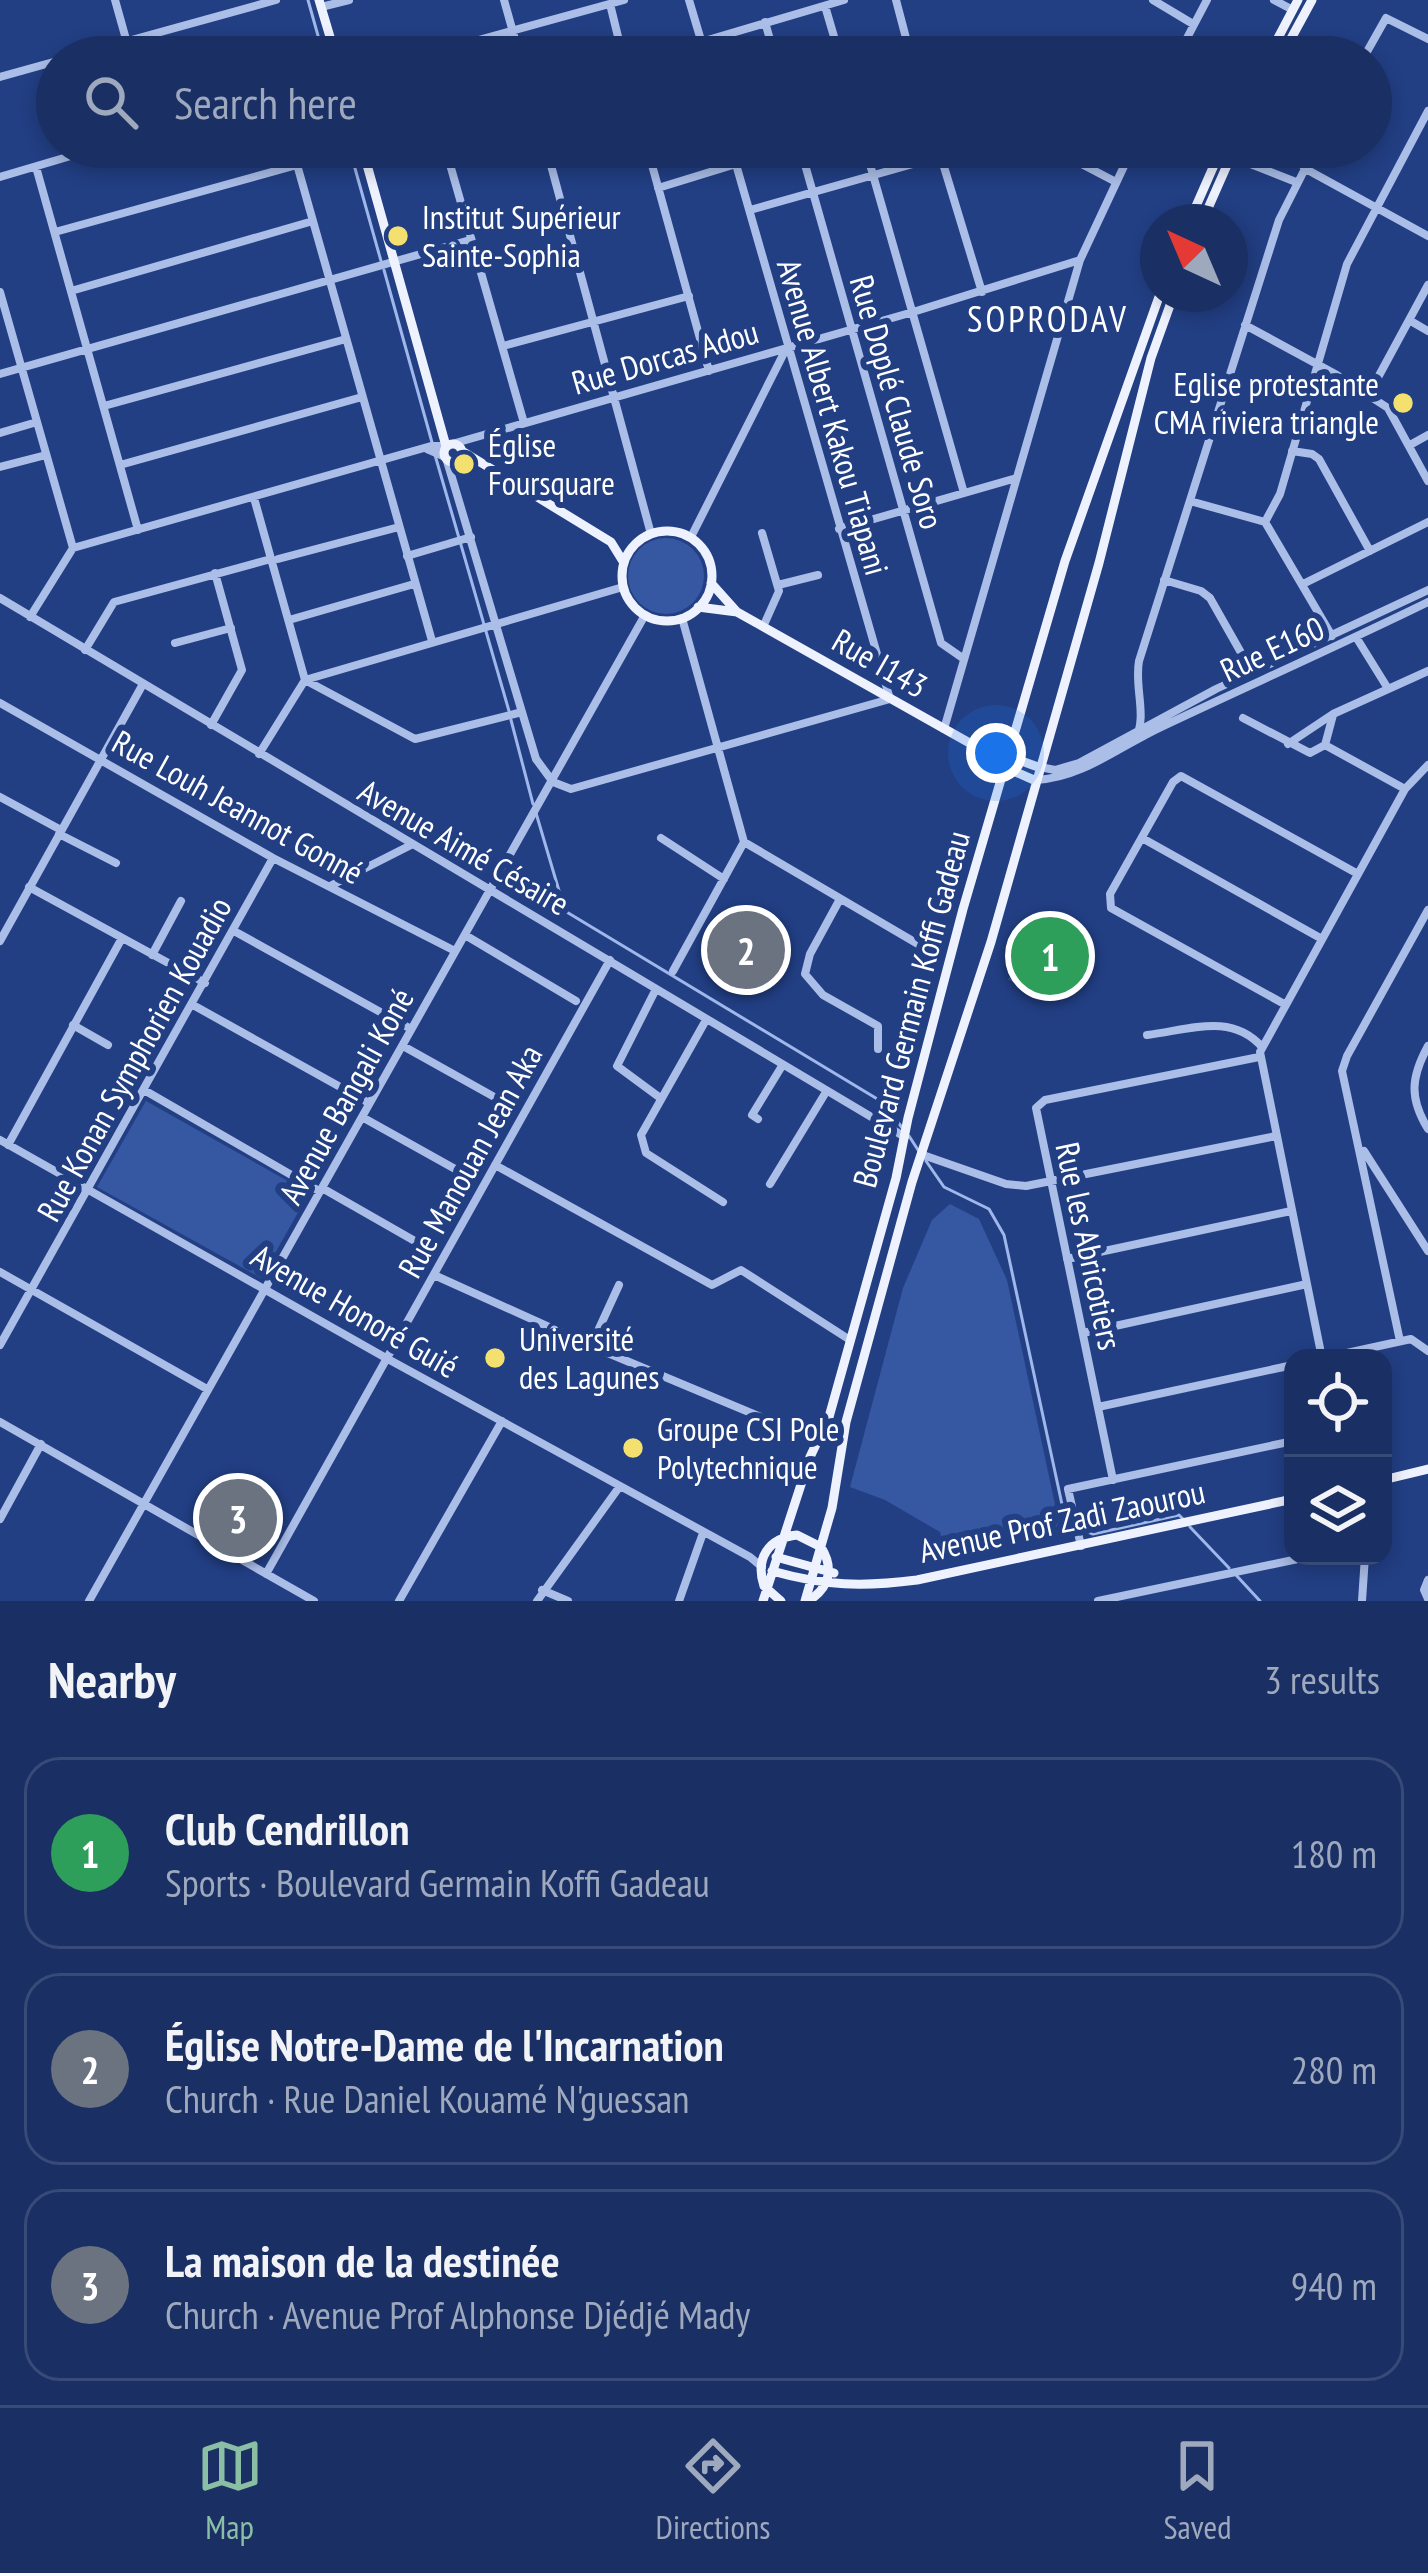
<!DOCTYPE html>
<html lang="en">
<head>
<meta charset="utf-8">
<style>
  :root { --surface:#1a2f63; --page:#273b6c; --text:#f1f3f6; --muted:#9fa9be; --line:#384a78; --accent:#8abfa5 }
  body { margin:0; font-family:"PT Sans Narrow",sans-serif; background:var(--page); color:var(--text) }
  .controls { position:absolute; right:36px; bottom:36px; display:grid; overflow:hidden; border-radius:24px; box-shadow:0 6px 18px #0003 }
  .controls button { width:108px; height:108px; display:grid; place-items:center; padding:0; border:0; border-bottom:3px solid var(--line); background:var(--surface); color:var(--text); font:60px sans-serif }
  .compass { position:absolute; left:1140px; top:204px; width:108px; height:108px; border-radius:50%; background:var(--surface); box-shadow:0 6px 18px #0003; rotate:316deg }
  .you { position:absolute; left:996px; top:753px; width:42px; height:42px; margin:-30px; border:9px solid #fff; border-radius:50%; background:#1a73e8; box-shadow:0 0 0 18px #1a73e833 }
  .badge { display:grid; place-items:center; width:78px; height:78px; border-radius:50%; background:var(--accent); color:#fff; font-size:39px; font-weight:700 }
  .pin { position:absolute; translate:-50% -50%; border:6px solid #fff; box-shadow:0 3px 12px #0006 }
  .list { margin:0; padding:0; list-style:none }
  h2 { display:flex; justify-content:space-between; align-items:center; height:156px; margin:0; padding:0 48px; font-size:51px }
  h2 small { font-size:39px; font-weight:400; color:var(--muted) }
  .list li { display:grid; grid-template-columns:78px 1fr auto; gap:36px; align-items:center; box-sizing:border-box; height:192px; margin:0 24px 24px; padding:0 24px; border:3px solid var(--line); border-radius:36px }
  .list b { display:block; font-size:45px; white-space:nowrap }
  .list p { margin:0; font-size:39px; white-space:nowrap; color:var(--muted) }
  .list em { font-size:39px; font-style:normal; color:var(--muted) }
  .icon { flex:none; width:66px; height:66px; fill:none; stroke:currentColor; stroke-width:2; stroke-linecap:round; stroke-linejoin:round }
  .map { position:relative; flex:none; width:1428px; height:1601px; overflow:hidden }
  .search { position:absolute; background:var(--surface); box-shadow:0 6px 18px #0003; left:36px; right:36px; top:36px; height:132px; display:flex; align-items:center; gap:30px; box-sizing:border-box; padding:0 42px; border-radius:66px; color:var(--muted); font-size:45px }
  .sheet { height:804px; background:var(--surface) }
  nav { display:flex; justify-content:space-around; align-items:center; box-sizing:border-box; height:168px; border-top:3px solid var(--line); background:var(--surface); font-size:33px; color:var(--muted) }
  nav a { display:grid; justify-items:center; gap:6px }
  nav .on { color:var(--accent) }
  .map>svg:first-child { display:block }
  .green { fill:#3657a1 }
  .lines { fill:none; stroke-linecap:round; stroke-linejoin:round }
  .stream { stroke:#9fb7ea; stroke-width:3 }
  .minor { stroke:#abbee8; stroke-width:8 }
  .major { stroke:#eef2fe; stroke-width:9 }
  .poi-dot { fill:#f4e06e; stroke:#223f84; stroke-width:4.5 }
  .labels { text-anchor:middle; stroke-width:12; stroke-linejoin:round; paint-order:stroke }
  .poi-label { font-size:33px; fill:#fff; stroke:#223f84; text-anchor:start }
  .street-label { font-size:33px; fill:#fff; stroke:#223f84 }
  .neighbourhood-label { font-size:36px; letter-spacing:3px; fill:#fff; stroke:#223f84 }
</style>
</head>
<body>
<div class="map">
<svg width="1428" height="1601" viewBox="0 0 1428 1601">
  <rect width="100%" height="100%" fill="#223f84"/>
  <path class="green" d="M628 576a38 38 0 1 1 76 0a38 38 0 1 1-76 0Z
    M1039,911L1085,937L1076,952L1088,960L1053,994L1008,980Z
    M146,1101L309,1193L261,1278L97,1187Z
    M950,1204L979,1219L1007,1280L1059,1523L1051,1535L946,1559L940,1532L885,1500L850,1487L903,1288L932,1220Z"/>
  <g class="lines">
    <path class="stream" d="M308,0L324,57
      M349,147L381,261
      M384,270L433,446
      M435,455L509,711
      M511,720L533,804
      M536,813L565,911L884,1103L903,1129
      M909,1136L920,1153
      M926,1161L944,1187L989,1209L1004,1235L1066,1523L1093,1534L1179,1515L1184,1520
      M1190,1527L1229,1568
      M1236,1575L1260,1601"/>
    <path class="minor" d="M115,0L131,57
      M504,0L520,57
      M689,0L706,57
      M896,0L911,57
      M1153,0L1193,24
      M1274,0L1293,10
      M610,4L623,57
      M825,6L840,57
      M321,7L349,0
      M765,22L775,57
      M701,42L844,0
      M70,57L276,0
      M417,57L624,0
      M969,57C1005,47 1039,43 1075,57
      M1177,57L1207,0
      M1364,57L1386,18L1428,39
      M0,77L57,61
      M292,147L432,641
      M445,147L524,423
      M546,147L651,534
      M647,147L709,371
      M800,147L941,643L964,659
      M865,147L964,493
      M938,147L982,292
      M1049,147L1116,182
      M1230,156L1296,182
      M36,167L138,530
      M1304,168L1428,236
      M0,177L101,147
      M658,188L736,164
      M750,210L973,147
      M55,232L297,165
      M71,291L313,221
      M0,292L73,548
      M1409,320L1428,331
      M1245,325L1337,375L1388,408L1428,481
      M503,346L689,296
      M0,374L470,240
      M1369,394L1428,285
      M104,406L346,339
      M0,433L37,422
      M452,444L913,312L1080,260
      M1410,445L1428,435
      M427,449L443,456
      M1292,451L1312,454L1319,459L1370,551
      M447,461L536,759L553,782
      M120,465L362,397
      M0,467L46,455
      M254,498L305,680L415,739L522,712
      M1190,501L1265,522L1332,636
      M1265,522L1280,494L1347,264L1428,111
      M839,529L1013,479
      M762,533L779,591L763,627
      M691,537L787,347
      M407,556L471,537
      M278,559L399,527
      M1164,580L1201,591L1210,598L1252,672
      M1303,584L1428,522
      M778,585L818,575
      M0,598L905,1137
      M30,617L73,548L431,446H446
      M682,618L744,842L923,947
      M289,620L414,584
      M1356,637L1387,687
      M175,643L231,628
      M85,650L114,602L271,559
      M0,703L273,858L455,951
      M1243,718L1310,753L1325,745L1333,715
      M211,725L242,670L215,573
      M944,729L1080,260L1133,147
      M1135,740C1148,716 1134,688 1139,661L1279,220L1316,147
      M1288,744L1333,714L1428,671
      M1325,745L1405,789
      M259,754L305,680L623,587
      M1040,767L1055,770L1079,763L1216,689L1428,590
      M1036,780C1082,778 1120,746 1161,727C1250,685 1340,645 1428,602
      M553,782L571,789L890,699L731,147
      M0,797L61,830
      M59,834L116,863
      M661,838L724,879
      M1142,838L1322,939
      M332,885L411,845
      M29,887L205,983
      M840,899L810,954L805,974L823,995L878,1026V1049
      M234,931L411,1029
      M465,935L576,1001
      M0,941L143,684
      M152,955L181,901
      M673,971L744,842
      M656,989L617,1066L659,1097
      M193,1005L369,1103
      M1286,1005L1111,908L1110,894L1173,782L1181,776L1358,874
      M706,1020L641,1135L646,1153L723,1202
      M73,1025L108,1045
      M1147,1035C1189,1030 1231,1012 1262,1047
      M403,1046L514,1108
      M1428,1046C1411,1077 1409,1098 1428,1129
      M144,1090L319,1191
      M362,1117L473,1179
      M758,1119L752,1115L782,1066
      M0,1140L386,1358L750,1557L762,1567
      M8,1145L122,938
      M1364,1151L1428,1251
      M923,1155L1006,1184L1026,1186L1276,1136
      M495,1165L712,1285L741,1270L850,1340
      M770,1184L826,1092
      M322,1188L420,1244
      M1067,1259L1291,1211
      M0,1272L207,1389
      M434,1275L591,1346L818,1441
      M1083,1333L1307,1284
      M1400,1341L1342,1071L1347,1056L1428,910
      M0,1345L273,858
      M591,1346L619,1285
      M1322,1358L1260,1052L1405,789L1428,765
      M1324,1358L1411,1339L1428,1351
      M1098,1407L1293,1365
      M0,1422L314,1601
      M1113,1480L1036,1108L1045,1100L1259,1057
      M0,1519L41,1444
      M1081,1546L1068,1489L1293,1441
      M266,1574L610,960
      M1428,1580L1424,1590L1428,1599
      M542,1590L568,1601
      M89,1601L645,615
      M399,1601L502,1421
      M537,1601L620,1486
      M679,1601L703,1533
      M1098,1601L1312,1556
      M1362,1601L1365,1556"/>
    <path class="major" d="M319,0L336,57
      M1268,57L1298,0
      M1281,57L1312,0
      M362,147L446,446
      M1189,222L1222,147
      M1202,222L1235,147
      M444 453a9 9 0 1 1 18 0a9 9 0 1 1-18 0Z
      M462,451L611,542L624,563
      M622 576a45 45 0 1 1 90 0a45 45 0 1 1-90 0Z
      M711,583L737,612L998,759L1004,767L1034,780
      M698,607L737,612
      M1005,755L1038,767
      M1383,1480L1428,1469
      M776,1557L834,1573
      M772,1571C825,1586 863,1587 917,1580L1293,1499
      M763,1601L810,1457L829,1417L896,1178L908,1118L963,909L1065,561L1160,294
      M781,1601L764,1586C755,1559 768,1538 797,1535L821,1547C834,1568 830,1588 808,1601
      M805,1601L832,1508L846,1422L912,1182L991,942L1099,563L1151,358L1174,294"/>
  </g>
  <g class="poi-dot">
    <circle cx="398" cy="236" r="12"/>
    <circle cx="1403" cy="403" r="12"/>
    <circle cx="464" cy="464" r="12"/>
    <circle cx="495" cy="1358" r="12"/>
    <circle cx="633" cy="1448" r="12"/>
  </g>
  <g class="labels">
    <g class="poi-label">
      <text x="422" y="229">Institut Supérieur<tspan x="422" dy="38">Sainte-Sophia</tspan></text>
      <text x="1379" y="396" text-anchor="end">Eglise protestante<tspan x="1379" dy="38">CMA riviera triangle</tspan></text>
      <text x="488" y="457">Église<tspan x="488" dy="38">Foursquare</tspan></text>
      <text x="519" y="1351">Université<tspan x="519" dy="38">des Lagunes</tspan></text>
      <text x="657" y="1441">Groupe CSI Pole<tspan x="657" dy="38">Polytechnique</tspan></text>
    </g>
    <g class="street-label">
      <text transform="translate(665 357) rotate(-16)" y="12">Rue Dorcas Adou</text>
      <text transform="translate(897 402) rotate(74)" y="12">Rue Doplé Claude Soro</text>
      <text transform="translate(833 417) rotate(74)" y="12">Avenue Albert Kakou Tiapani</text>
      <text transform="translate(1272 649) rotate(-25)" y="12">Rue E160</text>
      <text transform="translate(880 663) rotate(30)" y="12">Rue I143</text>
      <text transform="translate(238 807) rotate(29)" y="12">Rue Louh Jeannot Gonné</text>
      <text transform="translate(464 847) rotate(30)" y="12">Avenue Aimé Césaire</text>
      <text transform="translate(911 1009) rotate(-75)" y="12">Boulevard Germain Koffi Gadeau</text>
      <text transform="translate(134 1059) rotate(-61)" y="12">Rue Konan Symphorien Kouadio</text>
      <text transform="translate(346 1096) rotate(-61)" y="12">Avenue Bangali Koné</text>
      <text transform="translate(470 1161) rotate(-61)" y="12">Rue Manouan Jean Aka</text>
      <text transform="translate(1089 1246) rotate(78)" y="12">Rue les Abricotiers</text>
      <text transform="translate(355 1311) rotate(30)" y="12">Avenue Honoré Guié</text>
      <text transform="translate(1062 1521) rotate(-12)" y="12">Avenue Prof Zadi Zaourou</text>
    </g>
    <g class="neighbourhood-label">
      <text x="1048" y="332">SOPRODAV</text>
    </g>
  </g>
</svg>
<div class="controls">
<button><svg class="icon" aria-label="locate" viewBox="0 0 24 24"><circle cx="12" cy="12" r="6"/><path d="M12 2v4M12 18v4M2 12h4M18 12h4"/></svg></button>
<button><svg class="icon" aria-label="layers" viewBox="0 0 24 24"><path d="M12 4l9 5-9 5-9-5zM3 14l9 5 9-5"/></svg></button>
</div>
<svg class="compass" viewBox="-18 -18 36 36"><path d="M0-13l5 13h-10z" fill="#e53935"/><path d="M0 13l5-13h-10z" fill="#9fa9be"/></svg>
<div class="you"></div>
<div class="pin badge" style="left:1050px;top:956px;background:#2e9e5b">1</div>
<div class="pin badge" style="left:746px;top:950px;background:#6b7280">2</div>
<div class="pin badge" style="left:238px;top:1518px;background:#6b7280">3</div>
<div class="search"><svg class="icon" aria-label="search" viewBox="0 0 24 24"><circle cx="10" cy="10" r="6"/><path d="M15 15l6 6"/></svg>Search here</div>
</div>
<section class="sheet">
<h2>Nearby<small>3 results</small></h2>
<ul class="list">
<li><span class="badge" style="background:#2e9e5b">1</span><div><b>Club Cendrillon</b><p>Sports · Boulevard Germain Koffi Gadeau</p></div><em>180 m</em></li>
<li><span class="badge" style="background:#6b7280">2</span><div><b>Église Notre-Dame de l'Incarnation</b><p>Church · Rue Daniel Kouamé N'guessan</p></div><em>280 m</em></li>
<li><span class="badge" style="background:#6b7280">3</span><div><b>La maison de la destinée</b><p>Church · Avenue Prof Alphonse Djédjé Mady</p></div><em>940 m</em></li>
</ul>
</section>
<nav>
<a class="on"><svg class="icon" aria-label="map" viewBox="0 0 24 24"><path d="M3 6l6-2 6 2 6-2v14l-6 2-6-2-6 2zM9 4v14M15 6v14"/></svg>Map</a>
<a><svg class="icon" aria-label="directions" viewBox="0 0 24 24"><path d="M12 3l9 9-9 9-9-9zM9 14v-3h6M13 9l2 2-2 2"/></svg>Directions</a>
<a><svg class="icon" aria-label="saved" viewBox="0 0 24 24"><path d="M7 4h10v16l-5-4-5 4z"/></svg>Saved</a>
</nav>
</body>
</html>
